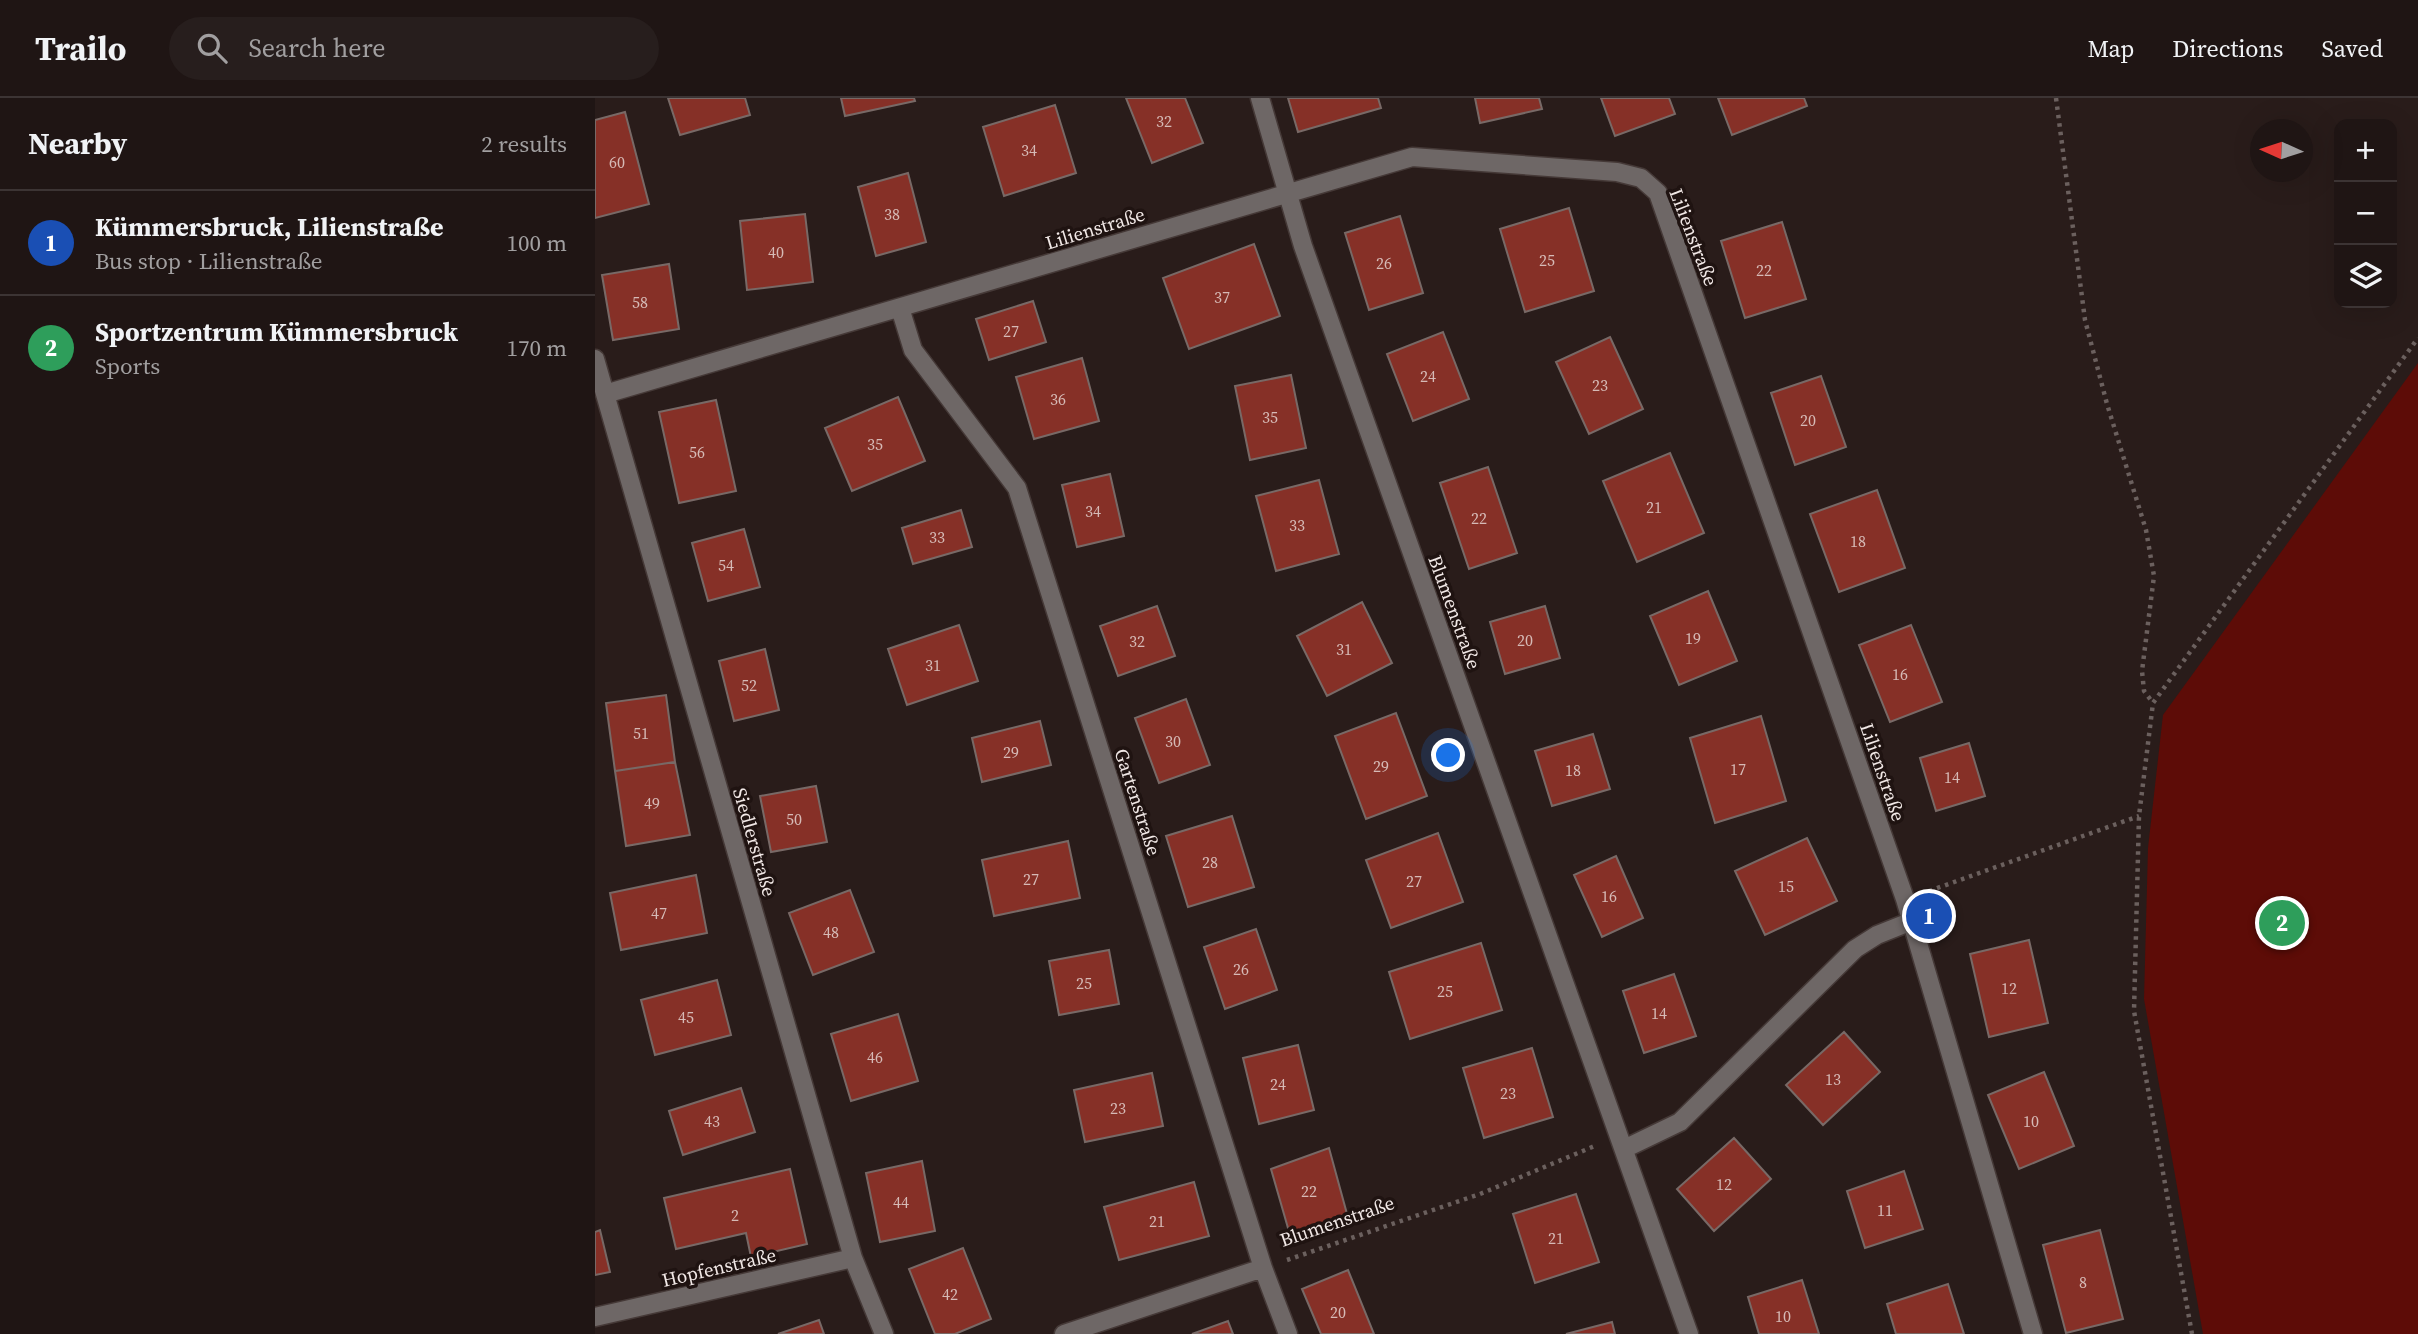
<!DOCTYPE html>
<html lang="en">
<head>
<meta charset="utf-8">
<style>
  :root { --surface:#1f1514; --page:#271e1d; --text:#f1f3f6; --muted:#a19fa0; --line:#3c3434; --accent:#91b8fd }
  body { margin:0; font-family:"Source Serif 4",serif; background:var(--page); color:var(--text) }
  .controls { position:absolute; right:21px; top:21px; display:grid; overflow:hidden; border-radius:14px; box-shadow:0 7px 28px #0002 }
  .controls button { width:63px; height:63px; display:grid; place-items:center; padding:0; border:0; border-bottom:2px solid var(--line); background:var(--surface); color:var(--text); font:35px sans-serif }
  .compass { position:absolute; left:1655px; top:21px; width:63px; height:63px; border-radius:50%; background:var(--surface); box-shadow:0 7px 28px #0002; rotate:273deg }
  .you { position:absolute; left:854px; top:658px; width:24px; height:24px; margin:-18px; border:5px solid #fff; border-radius:50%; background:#1a73e8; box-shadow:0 0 0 10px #1a73e833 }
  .badge { display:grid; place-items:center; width:46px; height:46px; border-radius:50%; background:var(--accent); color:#fff; font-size:23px; font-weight:700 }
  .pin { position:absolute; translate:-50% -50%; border:4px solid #fff; box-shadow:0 2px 7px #0006 }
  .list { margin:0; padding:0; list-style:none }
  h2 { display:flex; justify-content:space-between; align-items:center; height:91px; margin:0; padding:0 28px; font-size:30px }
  h2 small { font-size:23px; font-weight:400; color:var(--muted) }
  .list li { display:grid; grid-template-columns:46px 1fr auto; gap:21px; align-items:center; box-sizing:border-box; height:105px; padding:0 28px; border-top:2px solid var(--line) }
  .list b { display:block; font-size:26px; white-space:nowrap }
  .list p { margin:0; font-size:23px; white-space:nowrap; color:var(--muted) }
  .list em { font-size:23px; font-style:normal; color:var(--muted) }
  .icon { flex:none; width:38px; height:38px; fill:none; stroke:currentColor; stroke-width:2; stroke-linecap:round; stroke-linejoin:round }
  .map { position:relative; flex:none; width:1823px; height:1236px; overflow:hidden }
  header { display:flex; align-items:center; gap:42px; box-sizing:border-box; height:98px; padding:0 35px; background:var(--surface); border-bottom:2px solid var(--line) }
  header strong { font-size:33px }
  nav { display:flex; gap:38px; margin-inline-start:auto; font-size:24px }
  .search { width:490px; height:63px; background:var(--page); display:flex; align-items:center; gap:18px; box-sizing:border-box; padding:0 24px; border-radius:38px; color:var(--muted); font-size:26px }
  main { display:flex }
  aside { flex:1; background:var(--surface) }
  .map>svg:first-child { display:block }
  .green { fill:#5d0c07 }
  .building { fill:#863027; stroke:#786966; stroke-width:2 }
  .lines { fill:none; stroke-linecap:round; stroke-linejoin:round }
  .minor-casing { stroke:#453937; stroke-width:21 }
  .path { stroke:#6b605e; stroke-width:4.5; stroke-dasharray:3.5 5; stroke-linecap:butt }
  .minor { stroke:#6e6766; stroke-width:18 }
  .labels { text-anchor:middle; stroke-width:7; stroke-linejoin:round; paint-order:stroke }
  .number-label { font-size:16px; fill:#d6bab6 }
  .street-label { font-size:19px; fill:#f1e8e6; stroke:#1f1311 }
</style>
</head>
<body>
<header>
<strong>Trailo</strong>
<div class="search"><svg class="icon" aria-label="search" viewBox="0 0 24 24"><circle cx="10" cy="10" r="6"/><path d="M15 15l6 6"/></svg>Search here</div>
<nav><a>Map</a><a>Directions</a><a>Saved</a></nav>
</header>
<main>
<aside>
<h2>Nearby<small>2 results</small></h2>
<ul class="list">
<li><span class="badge" style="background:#1a4fb4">1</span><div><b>Kümmersbruck, Lilienstraße</b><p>Bus stop · Lilienstraße</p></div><em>100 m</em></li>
<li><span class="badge" style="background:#2e9e5b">2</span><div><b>Sportzentrum Kümmersbruck</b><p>Sports</p></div><em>170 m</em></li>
</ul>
</aside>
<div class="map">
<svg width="1823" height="1236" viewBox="0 0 1823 1236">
  <rect width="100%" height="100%" fill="#291c1a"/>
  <path class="green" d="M1823,265V1236H1608L1549,901L1553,750L1568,617Z"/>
  <path class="building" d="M73,0H150L155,17L85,37Z
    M246,0H319L320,3L250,18Z
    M531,0H590L608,45L557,65Z
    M693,0H783L786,10L703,34Z
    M880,0H944L947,11L885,25Z
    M1006,0H1074L1080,16L1020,38Z
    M1123,0H1209L1212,8L1137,37Z
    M460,7L481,75L409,98L388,29Z
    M30,14L54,106L0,120V22Z
    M313,75L331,144L281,158L263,89Z
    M974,110L999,193L930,214L905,131Z
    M210,116L218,184L152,192L145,123Z
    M805,118L828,195L774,212L750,135Z
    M1187,124L1211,201L1150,220L1126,143Z
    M659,146L685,218L594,251L568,180Z
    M74,166L84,231L18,242L7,177Z
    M438,203L451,244L394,262L381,221Z
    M848,234L874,301L818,323L792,256Z
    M1015,239L1048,311L994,336L961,264Z
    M487,260L504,323L439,341L421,279Z
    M696,277L711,350L655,362L640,288Z
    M1226,278L1251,349L1200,367L1176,295Z
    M303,299L330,363L257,393L230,330Z
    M121,302L141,393L84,405L64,314Z
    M1075,355L1109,435L1042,464L1008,383Z
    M893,369L922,455L874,471L845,385Z
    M515,376L529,438L482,449L467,387Z
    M724,382L744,456L681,473L661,398Z
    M1282,392L1310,470L1244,494L1215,416Z
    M366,412L377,449L318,466L307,430Z
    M149,431L165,489L113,503L97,445Z
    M1113,493L1142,563L1084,587L1055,518Z
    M767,504L797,565L732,598L702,538Z
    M562,508L580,558L523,578L505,528Z
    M950,508L965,560L910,576L895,524Z
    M364,527L383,583L312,607L293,551Z
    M1316,527L1347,604L1295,624L1264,547Z
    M170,551L184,612L139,623L124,563Z
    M71,597L80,664L20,673L11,605Z
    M591,601L615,667L564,685L540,620Z
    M801,615L832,698L771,721L740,638Z
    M1166,618L1191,703L1120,725L1095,640Z
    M445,623L456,667L387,684L377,640Z
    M998,636L1015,691L957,708L940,653Z
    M1374,645L1390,698L1341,713L1325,660Z
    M80,664L95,737L31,748L20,673Z
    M221,688L232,744L176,754L165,698Z
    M637,718L659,789L593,809L571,738Z
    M843,735L868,804L796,830L771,762Z
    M1212,740L1242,803L1170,837L1140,773Z
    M473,743L485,800L399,818L387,762Z
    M1021,758L1048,820L1007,839L979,777Z
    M101,777L112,835L26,852L15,795Z
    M255,792L279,854L218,877L194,815Z
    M661,831L682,892L630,911L609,849Z
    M1434,842L1453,925L1394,939L1375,856Z
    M886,845L907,912L815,941L794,874Z
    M514,852L524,906L464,917L454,863Z
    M1079,876L1101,938L1049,955L1028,893Z
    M122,882L136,937L60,957L46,902Z
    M303,916L323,983L256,1003L236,936Z
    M1249,934L1285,974L1228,1027L1191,987Z
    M703,947L719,1012L664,1026L648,960Z
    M937,950L958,1019L889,1040L868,970Z
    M1449,974L1479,1048L1424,1071L1393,997Z
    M557,975L568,1028L490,1044L479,992Z
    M146,990L160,1034L88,1057L74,1013Z
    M1139,1040L1176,1081L1119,1133L1082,1091Z
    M734,1050L752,1116L695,1137L676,1071Z
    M327,1063L340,1133L285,1144L271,1075Z
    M195,1071L212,1146L156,1159L151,1135L81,1151L69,1100Z
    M1309,1073L1328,1131L1270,1150L1252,1093Z
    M599,1084L614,1138L524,1162L509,1109Z
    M981,1096L1004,1164L940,1185L918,1116Z
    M5,1132L15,1174L0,1177V1134Z
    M1505,1132L1528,1221L1471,1235L1448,1147Z
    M368,1150L396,1221L360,1236H340L314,1171Z
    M753,1172L779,1236H726L707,1191Z
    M1207,1182L1224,1236H1164L1153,1199Z
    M1353,1186L1369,1236H1301L1292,1206Z
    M224,1222L229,1236H183Z
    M633,1223L638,1236H597Z
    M1017,1224L1020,1236H971Z"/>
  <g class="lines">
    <defs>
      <path id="minor" d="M665,0L708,148L1094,1236
        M305,210L318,252L422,390L668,1170L693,1236
        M0,261L258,1160L289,1236
        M10,296L817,59L1022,74L1046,80L1063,95L1310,801L1438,1236
        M1029,1051L1085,1024L1260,851L1282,837L1317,823
        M0,1219L258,1160
        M469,1236L668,1170"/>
    </defs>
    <use href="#minor" class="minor-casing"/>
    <path class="path" d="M1461,0L1490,222L1512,306L1551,432L1559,478L1547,573L1549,593L1558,605
      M1334,793L1544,718
      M692,1162L885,1096L1002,1047
      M1597,1236L1539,913L1544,718L1558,605L1823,240"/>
    <use href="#minor" class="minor"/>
  </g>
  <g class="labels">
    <g class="number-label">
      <text x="569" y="29">32</text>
      <text x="434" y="58">34</text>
      <text x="22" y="70">60</text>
      <text x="297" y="122">38</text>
      <text x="181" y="160">40</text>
      <text x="952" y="168">25</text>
      <text x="789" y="171">26</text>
      <text x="1169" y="178">22</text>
      <text x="627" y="205">37</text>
      <text x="45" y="210">58</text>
      <text x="416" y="239">27</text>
      <text x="833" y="284">24</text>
      <text x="1005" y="293">23</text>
      <text x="463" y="307">36</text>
      <text x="675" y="325">35</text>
      <text x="1213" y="328">20</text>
      <text x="280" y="352">35</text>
      <text x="102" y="360">56</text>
      <text x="1059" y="415">21</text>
      <text x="498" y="419">34</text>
      <text x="884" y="426">22</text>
      <text x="702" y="433">33</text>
      <text x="342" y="445">33</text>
      <text x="1263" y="449">18</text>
      <text x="131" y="473">54</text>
      <text x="1098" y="546">19</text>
      <text x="930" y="548">20</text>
      <text x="542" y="549">32</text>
      <text x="749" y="557">31</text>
      <text x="338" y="573">31</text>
      <text x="1305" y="582">16</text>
      <text x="154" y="593">52</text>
      <text x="46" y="641">51</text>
      <text x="578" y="649">30</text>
      <text x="416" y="660">29</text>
      <text x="786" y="674">29</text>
      <text x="1143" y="677">17</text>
      <text x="978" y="678">18</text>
      <text x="1357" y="685">14</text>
      <text x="57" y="711">49</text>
      <text x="199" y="727">50</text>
      <text x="615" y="770">28</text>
      <text x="436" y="787">27</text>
      <text x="819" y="789">27</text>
      <text x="1191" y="794">15</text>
      <text x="1014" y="804">16</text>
      <text x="64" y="821">47</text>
      <text x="236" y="840">48</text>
      <text x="646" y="877">26</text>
      <text x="489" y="891">25</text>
      <text x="1414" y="896">12</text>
      <text x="850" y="899">25</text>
      <text x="1064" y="921">14</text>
      <text x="91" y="925">45</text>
      <text x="280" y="965">46</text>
      <text x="1238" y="987">13</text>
      <text x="683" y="992">24</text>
      <text x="913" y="1001">23</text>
      <text x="523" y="1016">23</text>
      <text x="117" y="1029">43</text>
      <text x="1436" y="1029">10</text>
      <text x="1129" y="1092">12</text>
      <text x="714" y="1099">22</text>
      <text x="306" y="1110">44</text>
      <text x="1290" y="1118">11</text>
      <text x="140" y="1123">2</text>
      <text x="562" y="1129">21</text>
      <text x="961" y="1146">21</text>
      <text x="1488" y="1190">8</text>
      <text x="355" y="1202">42</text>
      <text x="743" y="1220">20</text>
      <text x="1188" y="1224">10</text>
    </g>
    <g class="street-label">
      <text transform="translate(500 130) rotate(-17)" y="7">Lilienstraße</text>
      <text transform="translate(1099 139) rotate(69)" y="7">Lilienstraße</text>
      <text transform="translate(860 514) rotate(70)" y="7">Blumenstraße</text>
      <text transform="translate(1288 674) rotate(71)" y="7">Lilienstraße</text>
      <text transform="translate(543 704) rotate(72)" y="7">Gartenstraße</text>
      <text transform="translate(160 744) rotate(74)" y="7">Siedlerstraße</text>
      <text transform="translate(742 1123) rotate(-19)" y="7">Blumenstraße</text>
      <text transform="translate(124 1169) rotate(-13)" y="7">Hopfenstraße</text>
    </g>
  </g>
</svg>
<div class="controls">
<button>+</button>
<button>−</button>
<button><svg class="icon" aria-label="layers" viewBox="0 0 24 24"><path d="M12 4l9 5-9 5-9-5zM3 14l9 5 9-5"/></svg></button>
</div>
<svg class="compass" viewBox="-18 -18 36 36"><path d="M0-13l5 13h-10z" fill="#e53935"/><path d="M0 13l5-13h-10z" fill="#a19fa0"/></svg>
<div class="you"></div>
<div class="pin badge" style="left:1334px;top:818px;background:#1a4fb4">1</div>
<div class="pin badge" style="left:1687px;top:825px;background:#2e9e5b">2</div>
</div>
</main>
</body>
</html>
